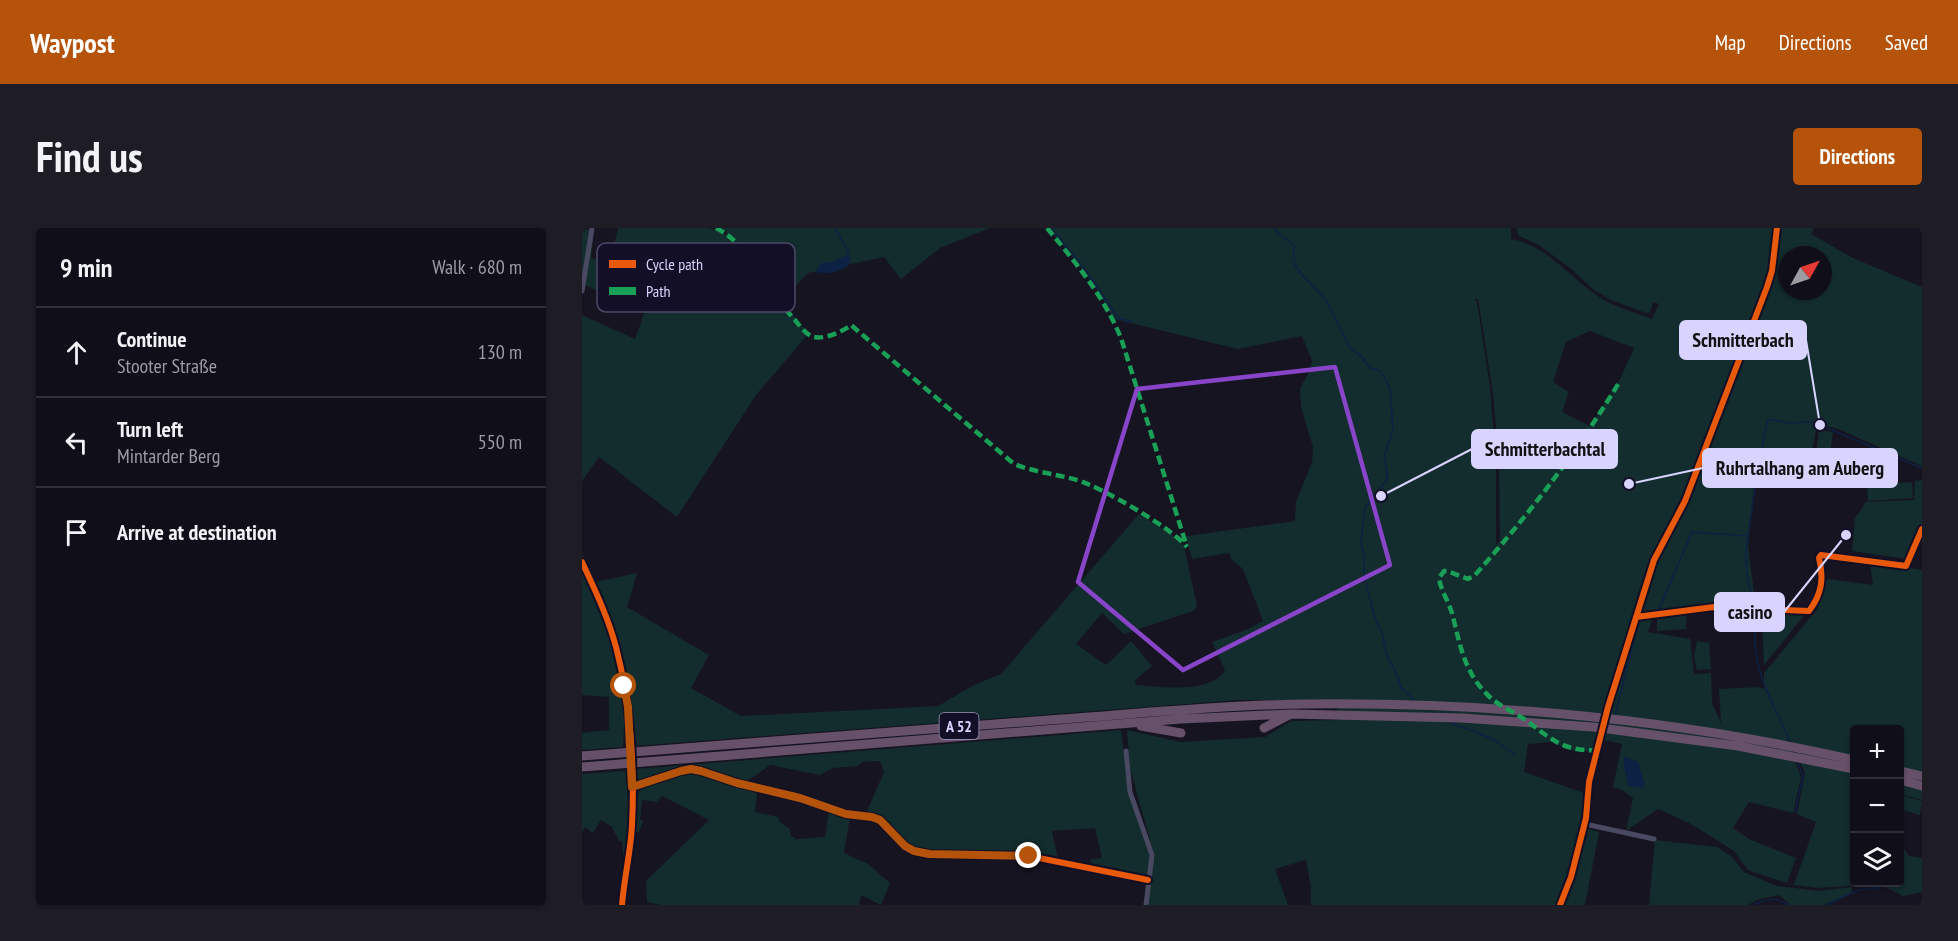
<!DOCTYPE html>
<html lang="en">
<head>
<meta charset="utf-8">
<style>
  :root { --surface:#100f19; --page:#1e1d26; --text:#f1f3f6; --muted:#9c9ca2; --line:#302f38; --accent:#b45309 }
  body { margin:0; font-family:"PT Sans Narrow",sans-serif; background:var(--page); color:var(--text) }
  .controls { position:absolute; right:18px; bottom:18px; display:grid; overflow:hidden; border-radius:6px; box-shadow:0 2px 4px #0004 }
  .controls button { width:54px; height:54px; display:grid; place-items:center; padding:0; border:0; border-bottom:2px solid var(--line); background:var(--surface); color:var(--text); font:30px sans-serif }
  .compass { position:absolute; left:1196px; top:18px; width:54px; height:54px; border-radius:50%; background:var(--surface); box-shadow:0 2px 4px #0004; rotate:50deg }
  .stop { position:absolute; width:18px; height:18px; margin:-14px; border:4px solid #b45309; border-radius:50%; background:#fff }
  .stop.end { background:#b45309; border-color:#fff; box-shadow:0 2px 6px #0008 }
  .list { margin:0; padding:0; list-style:none }
  h2 { display:flex; justify-content:space-between; align-items:center; height:78px; margin:0; padding:0 24px; font-size:26px }
  h2 small { font-size:20px; font-weight:400; color:var(--muted) }
  .list li { display:grid; grid-template-columns:39px 1fr auto; gap:18px; align-items:center; box-sizing:border-box; height:90px; padding:0 24px; border-top:2px solid var(--line) }
  .list b { display:block; font-size:22px; white-space:nowrap }
  .list p { margin:0; font-size:20px; white-space:nowrap; color:var(--muted) }
  .list em { font-size:20px; font-style:normal; color:var(--muted) }
  .icon { flex:none; width:33px; height:33px; fill:none; stroke:currentColor; stroke-width:2; stroke-linecap:round; stroke-linejoin:round }
  .map { position:relative; flex:none; width:1340px; height:677px; overflow:hidden; border-radius:6px }
  header { display:flex; align-items:center; gap:36px; box-sizing:border-box; height:84px; padding:0 30px; background:var(--accent); color:#fff }
  header strong { font-size:28px }
  nav { display:flex; gap:33px; margin-inline-start:auto; font-size:21px }
  .intro { display:flex; align-items:center; justify-content:space-between; box-sizing:border-box; height:144px; padding:0 36px }
  h1 { margin:0; font-size:42px }
  .button { padding:15px 27px; border-radius:6px; background:var(--accent); color:#fff; font-size:21px; font-weight:700 }
  main { display:flex; gap:36px; padding:0 36px }
  aside { flex:1; background:var(--surface); border-radius:6px; box-shadow:0 2px 4px #0004 }
  .map>svg:first-child { display:block }
  .green { fill:#132c2d; fill-rule:evenodd }
  .water { fill:#0d2144 }
  .lines { fill:none; stroke-linecap:round; stroke-linejoin:round }
  .stream { stroke:#0d2144; stroke-width:1.5 }
  .street { stroke:#4a4962; stroke-width:5 }
  .highway { stroke:#67516a; stroke-width:9 }
  .street-bridge { stroke:#4a4962; stroke-width:5 }
  .quiet { stroke:#1a9f57; stroke-width:4.5; stroke-dasharray:9 4.5; stroke-linecap:butt }
  .cycleway-casing { stroke:#130f26; stroke-width:10 }
  .cycleway { stroke:#e8590c; stroke-width:6 }
  .route { stroke:#b45309; stroke-width:8 }
  .marked { fill:none; stroke:#8945c9; stroke-width:4.5; stroke-linejoin:round }
  .labels { text-anchor:middle; stroke-width:4.5; stroke-linejoin:round; paint-order:stroke }
  .shield { fill:#130f26; stroke:#9e99be; stroke-width:1.5 }
  .shield-label { font-size:16px; font-weight:bold; fill:#d9d4ff }
  .key { fill:#130f26; stroke:#4e4a67; stroke-width:1.5 }
  .key-label { font-size:16px; fill:#d9d4ff }
  .leader { fill:none; stroke:#d9d4ff; stroke-width:2 }
  .callout-dot { fill:#d9d4ff; stroke:#130f26; stroke-width:2 }
  .callout { fill:#d9d4ff; stroke:#d9d4ff; stroke-width:2 }
  .callout-label { font-size:20px; text-anchor:middle; font-weight:bold; fill:#111 }
</style>
</head>
<body>
<header>
<strong>Waypost</strong>
<nav><a>Map</a><a>Directions</a><a>Saved</a></nav>
</header>
<div class="intro"><h1>Find us</h1><a class="button">Directions</a></div>
<main>
<aside>
<h2>9 min<small>Walk · 680 m</small></h2>
<ul class="list">
<li><svg class="icon" aria-label="ahead" viewBox="0 0 24 24"><path d="M12 20V5M6 11l6-6 6 6"/></svg><div><b>Continue</b><p>Stooter Straße</p></div><em>130 m</em></li>
<li><svg class="icon" aria-label="left" viewBox="0 0 24 24"><path d="M17 20v-9H6M10 6l-5 5 5 5"/></svg><div><b>Turn left</b><p>Mintarder Berg</p></div><em>550 m</em></li>
<li><svg class="icon" aria-label="arrive" viewBox="0 0 24 24"><path d="M6 21V4h12l-3 4 3 4H6"/></svg><div><b>Arrive at destination</b></div></li>
</ul>
</aside>
<div class="map">
<svg width="1340" height="677" viewBox="0 0 1340 677">
  <rect width="100%" height="100%" fill="#161421"/>
  <path class="green" d="M36,0H126L134,2L144,7L145,3L138,0H408L358,20L319,51L302,29L226,45L199,73L227,105L174,167L95,289L17,229L0,253V87L53,111L63,83L0,56V4L5,1L12,3L9,30L28,35Z
    M466,0H929V11C963,17 983,44 1010,64C1027,78 1050,83 1070,91L1077,76L1071,74L1068,84L1064,85L1029,72L1012,62L988,40L957,17L937,8L934,0H1232L1229,6L1271,30L1340,59V238L1256,201L1235,196L1226,248L1222,252L1188,258L1172,256L1166,319L1174,379L1134,378L1077,383L1071,389L1066,404L1108,411L1112,446L1129,445L1130,475L1139,495L1137,461L1176,459L1182,461V445L1234,383L1245,351L1291,357L1288,334L1340,342V572L1318,566V502H1272V654L1283,655L1278,657L1236,660L1212,657L1234,594L1215,586L1223,545L1208,511H1205L1219,549L1211,585L1167,574L1151,600L1167,611L1214,630L1205,655L1166,642L1152,623L1109,596L1076,581L1044,603L1051,570L1040,562L1031,559L1040,516L1018,511L1014,523H992L968,514L946,516L942,544L1002,565C1007,576 1002,588 1000,599L1017,604L1003,677H729V660L724,632L693,641L706,677H566L568,651L509,640V631L520,630L513,600L470,603L476,632L391,626L374,622L346,624L336,622L329,619L299,590L285,583L302,544L298,533L280,534L276,538L251,540L238,547L188,537L163,555C148,553 134,543 119,539C100,535 76,547 59,553L55,552L54,541L539,502L547,564L569,629L573,630L548,540L545,502L599,514L683,509L709,493L756,492L754,472H657L52,518L45,450L36,415L23,377H17L37,441L45,498L42,500L41,519L0,522V505L27,502V469L0,467V326L13,354L55,345L45,379L127,427L109,460L159,488L356,478L392,457L419,446L557,286L597,311L602,318L615,378L611,383L542,406L520,385L494,416L524,437L549,413L570,438L553,452L554,457C578,459 630,466 643,442L630,414L664,402L681,393L661,341L650,332L647,325L610,331L604,310L605,308L713,293L714,274L730,234L731,219L719,179L718,160L727,144L730,133L720,108L656,121L532,91C515,58 491,28 466,0ZM1205,27H1241V63H1205ZM893,71H896L910,158L917,229L918,313L914,317V235L908,159L895,74ZM1008,103L1052,120L1039,149L1008,198L980,184L987,164L971,154L984,114Z
    M1237,202L1251,204L1245,252L1231,250Z
    M1340,252V297L1325,331L1270,323L1273,290L1284,274L1332,272L1333,253Z
    M1330,254L1331,270L1286,273L1285,257Z
    M1180,385H1224L1182,437Z
    M1104,387V401L1075,403V391Z
    M1115,413L1127,415L1129,441L1115,442L1112,430Z
    M43,543L48,589L42,630L40,613H37L30,599L19,592L11,605L3,599L0,605V546Z
    M112,543L175,565L173,584L196,589L198,594L208,601L209,608L214,611L243,609L247,582L268,589L262,625L286,636L308,655L299,677L279,667L277,677H79L65,674L64,653L127,592L80,568L75,574L60,572L58,592L61,593L57,604H53C54,593 52,577 56,566C60,555 100,544 112,543Z
    M1318,567L1340,573L1338,587L1318,581Z
    M1073,612L1135,619L1149,628L1162,644L1195,658L1237,663L1270,659L1269,666L1241,677H1209L1197,667L1178,671L1165,677H1067Z
    M1318,614L1327,628L1340,630V664L1321,668L1295,655L1318,654Z"/>
  <path class="water" d="M263,28L269,30L268,36C260,44 246,47 235,44L234,42L240,35L250,34Z
    M1043,529L1056,534L1063,557L1060,560L1046,558L1041,531Z"/>
  <g class="lines">
    <path class="stream" d="M253,0L266,24V29
      M469,0L503,41L536,90L551,94
      M691,0L712,18V32L715,41L744,72L768,120L780,129L788,140L799,143L808,161L811,202L802,229L806,250L783,280L779,314L782,329V347L793,390L801,408L804,425L815,448L819,460L833,473
      M1238,197L1340,240
      M1166,309C1161,330 1165,359 1175,378
      M1077,381L1110,304L1166,308L1176,239L1186,191L1205,195L1230,194
      M1177,385C1176,393 1173,400 1173,408C1172,447 1194,479 1208,514
      M1033,488L1057,393L1073,390
      M867,494L911,511L933,527
      M1213,584L1221,548L1215,532
      M1171,677C1185,670 1194,669 1207,677
      M1244,677C1261,670 1278,658 1297,660"/>
    <path class="street" d="M0,63L10,0
      M0,334C7,350 15,365 22,381C38,422 45,466 48,509
      M544,523L548,564L570,627L564,677
      M50,559L99,543L109,541L119,543L155,555L218,570L264,586L290,589L298,592L323,618L332,623L347,626L447,628L566,652
      M1003,596L1072,611
      M40,677L50,597V551
      M978,677L989,649L1004,590L1006,561"/>
    <path class="highway" d="M559,498L599,505
      M682,500L707,487
      M0,528C160,516 320,502 480,491C562,485 643,477 724,476C908,474 1093,491 1272,532
      M0,539L599,491L709,486L880,490L1011,499L1156,518L1272,541
      M1318,543L1340,548
      M1318,552L1340,558"/>
    <path class="street-bridge" d="M48,509L50,551"/>
    <path class="quiet" d="M134,0C170,18 186,64 213,92C217,97 223,105 229,108C240,113 260,104 269,97L432,236C452,244 474,246 495,252C519,259 590,300 605,319
      M465,0C494,35 521,67 539,110L604,316
      M1016,522C983,524 970,512 945,493C934,485 921,480 910,471C883,447 879,421 871,389C868,375 859,364 857,350L862,343H865L886,351L893,347C948,285 995,224 1038,153"/>
    <defs>
      <path id="cycleway" d="M0,334C13,362 26,389 34,419C48,472 53,540 50,596C49,623 42,650 40,677
        M1054,389L1132,379L1227,383C1240,366 1242,350 1237,330L1239,327L1324,338L1340,301
        M50,559L99,543L109,541L119,543L155,555L218,570L264,586L290,589L298,592L323,618L332,623L347,626L447,628L566,652
        M978,677L989,649L1004,590L1007,554L1026,479L1072,332L1103,273L1185,59L1190,43L1195,0"/>
    </defs>
    <use href="#cycleway" class="cycleway-casing"/>
    <use href="#cycleway" class="cycleway"/>
  </g>
  <g class="lines">
    <path class="route" d="M42,458L46,479L50,559L99,543L109,541L119,543L155,555L218,570L264,586L290,589L298,592L323,618L332,623L347,626L447,628"/>
  </g>
  <path class="marked" d="M753,139L808,337L601,442L496,354L555,161Z"/>
  <g class="labels">
    <rect class="shield" x="357.5" y="485" width="39" height="26" rx="4.5"/>
    <g class="shield-label">
      <text x="377" y="504">A 52</text>
    </g>
  </g>
  <rect x="15" y="15" width="198" height="69" rx="9" class="key"/>
  <rect x="27" y="32" width="27" height="8" fill="#e8590c"/>
  <rect x="27" y="59" width="27" height="8" fill="#1a9f57"/>
  <g class="key-label">
    <text x="64" y="42">Cycle path</text>
    <text x="64" y="69">Path</text>
  </g>
  <path class="leader" d="M1238 197L1224 112M799 268L890 221M1047 256L1121 240M1264 307L1202 384"/>
  <g class="callout-dot">
    <circle cx="1238" cy="197" r="6"/>
    <circle cx="799" cy="268" r="6"/>
    <circle cx="1047" cy="256" r="6"/>
    <circle cx="1264" cy="307" r="6"/>
  </g>
  <g class="callout">
    <rect x="1098" y="93" width="126" height="38" rx="6"/>
    <rect x="890" y="202" width="145" height="38" rx="6"/>
    <rect x="1121" y="221" width="194" height="38" rx="6"/>
    <rect x="1133" y="365" width="69" height="38" rx="6"/>
  </g>
  <g class="callout-label">
    <text x="1161" y="119">Schmitterbach</text>
    <text x="963" y="228">Schmitterbachtal</text>
    <text x="1218" y="247">Ruhrtalhang am Auberg</text>
    <text x="1168" y="391">casino</text>
  </g>
</svg>
<div class="controls">
<button>+</button>
<button>−</button>
<button><svg class="icon" aria-label="layers" viewBox="0 0 24 24"><path d="M12 4l9 5-9 5-9-5zM3 14l9 5 9-5"/></svg></button>
</div>
<svg class="compass" viewBox="-18 -18 36 36"><path d="M0-13l5 13h-10z" fill="#e53935"/><path d="M0 13l5-13h-10z" fill="#9c9ca2"/></svg>
<div class="stop" style="left:42px;top:458px"></div>
<div class="stop end" style="left:447px;top:628px"></div>
</div>
</main>
</body>
</html>
